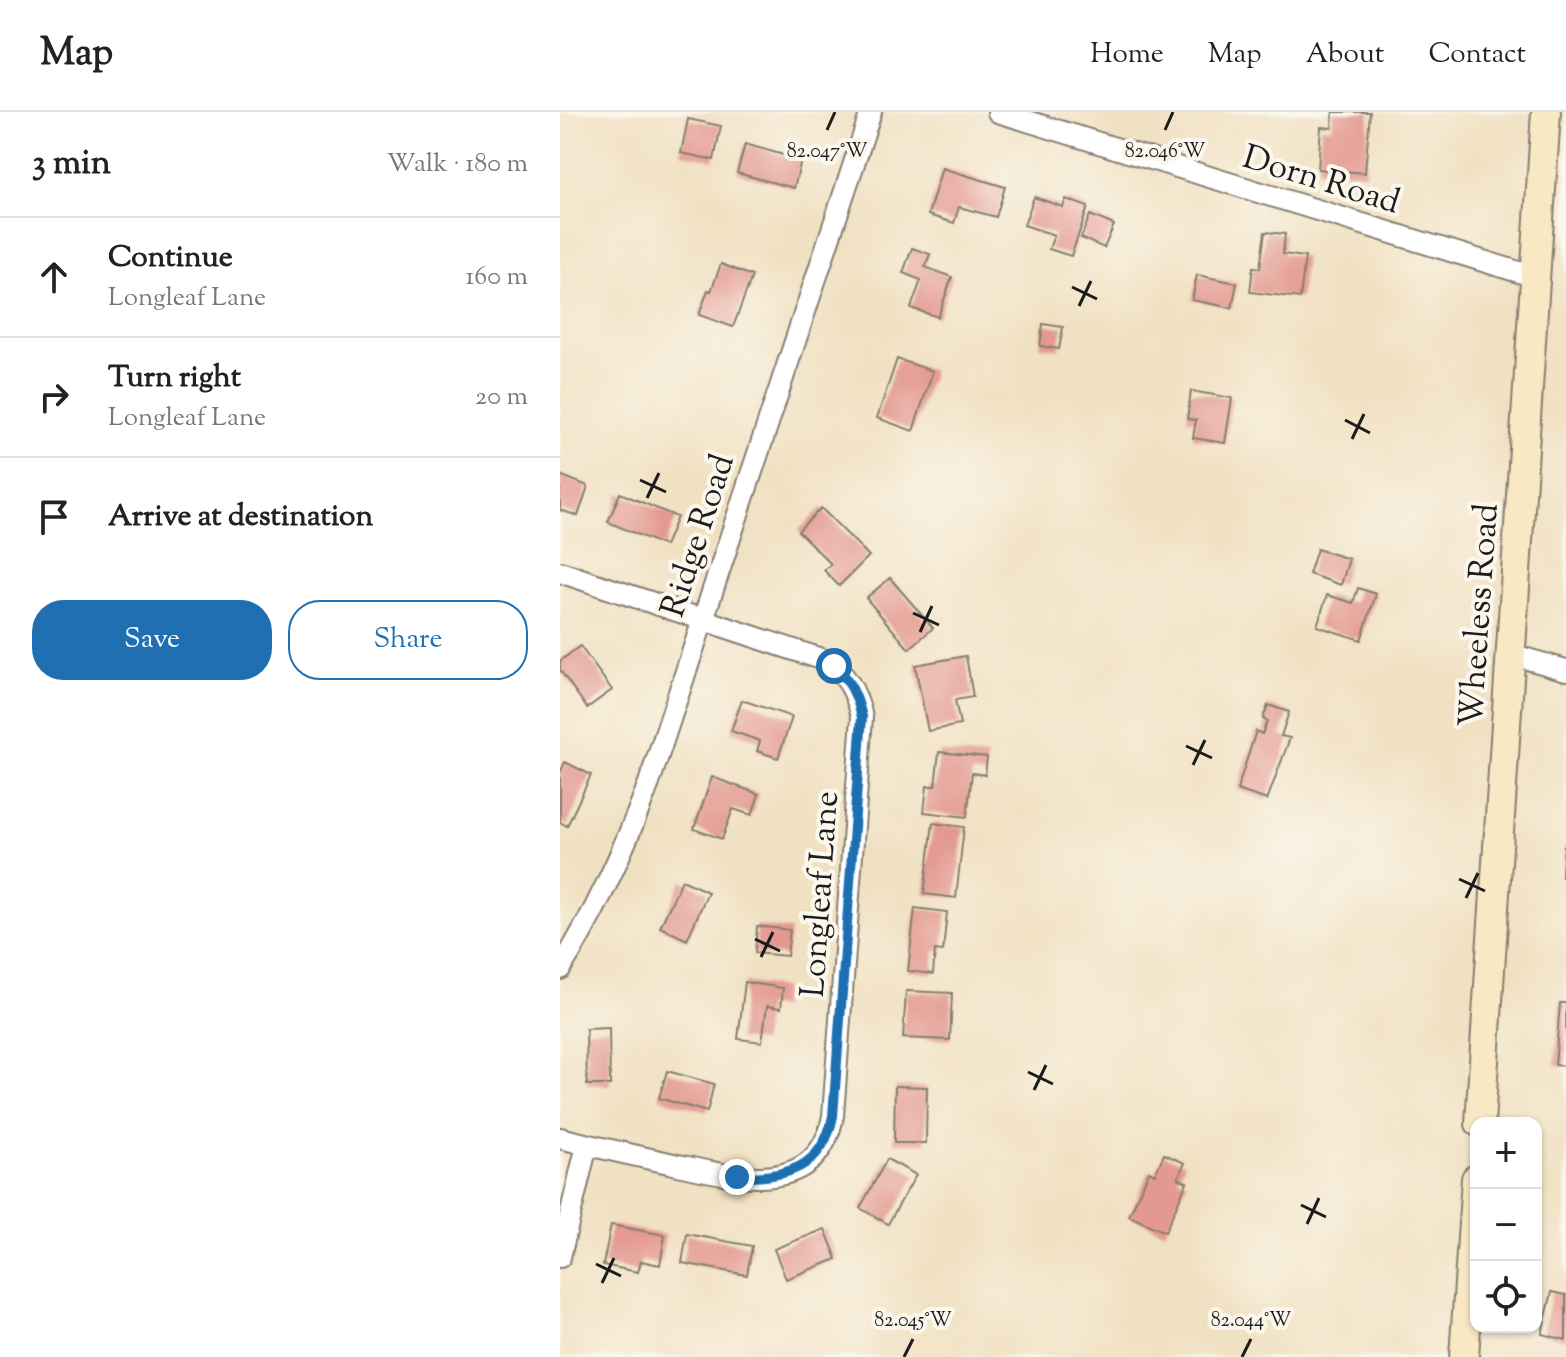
<!DOCTYPE html>
<html lang="en">
<head>
<meta charset="utf-8">
<style>
  :root { --surface:#fff; --page:#f6f6f6; --text:#222; --muted:#767676; --line:#e0e0e0; --accent:#1f6fb2 }
  body { margin:0; font-family:"Sorts Mill Goudy",serif; background:var(--page); color:var(--text) }
  .controls { position:absolute; right:24px; bottom:24px; display:grid; overflow:hidden; border-radius:16px; box-shadow:0 2px 6px #0004 }
  .controls button { width:72px; height:72px; display:grid; place-items:center; padding:0; border:0; border-bottom:2px solid var(--line); background:var(--surface); color:var(--text); font:40px sans-serif }
  .stop { position:absolute; width:24px; height:24px; margin:-18px; border:6px solid #1f6fb2; border-radius:50%; background:#fff }
  .stop.end { background:#1f6fb2; border-color:#fff; box-shadow:0 2px 8px #0008 }
  .list { margin:0; padding:0; list-style:none }
  h2 { display:flex; justify-content:space-between; align-items:center; height:104px; margin:0; padding:0 32px; font-size:34px }
  h2 small { font-size:26px; font-weight:400; color:var(--muted) }
  .list li { display:grid; grid-template-columns:52px 1fr auto; gap:24px; align-items:center; box-sizing:border-box; height:120px; padding:0 32px; border-top:2px solid var(--line) }
  .list b { display:block; font-size:30px; white-space:nowrap }
  .list p { margin:0; font-size:26px; white-space:nowrap; color:var(--muted) }
  .list em { font-size:26px; font-style:normal; color:var(--muted) }
  .actions { display:flex; gap:16px; padding:24px 32px }
  .actions a { flex:1; padding:18px 0; border:2px solid var(--accent); border-radius:32px; text-align:center; font-size:28px; color:var(--accent) }
  .actions .main { background:var(--accent); color:#fff }
  .icon { flex:none; width:44px; height:44px; fill:none; stroke:currentColor; stroke-width:2; stroke-linecap:round; stroke-linejoin:round }
  .map { position:relative; flex:none; width:1006px; height:1245px; overflow:hidden }
  header { display:flex; align-items:center; gap:48px; box-sizing:border-box; height:112px; padding:0 40px; background:var(--surface); border-bottom:2px solid var(--line) }
  header strong { font-size:38px }
  nav { display:flex; gap:44px; margin-inline-start:auto; font-size:28px }
  main { display:flex }
  aside { flex:1; background:var(--surface) }
  .map>svg:first-child { display:block }
  .building { fill:#e39990 }
  .lines { fill:none; stroke-linecap:round; stroke-linejoin:round }
  .minor-casing { stroke:#867e70; stroke-width:24 }
  .secondary-casing { stroke:#867e70; stroke-width:32 }
  .minor { stroke:#fff; stroke-width:20 }
  .secondary { stroke:#f8e8c3; stroke-width:28 }
  .route { stroke:#1f6fb2; stroke-width:10 }
  .ticks { fill:none; stroke:#1c1c1c; stroke-width:3 }
  .labels { text-anchor:middle; stroke-width:8; stroke-linejoin:round; paint-order:stroke }
  .street-label { font-size:34px; fill:#1c1c1c; stroke:#fbf7ec }
  .ticks-label { font-size:20px; text-anchor:middle; fill:#1c1c1c; stroke:#fbf7ec; stroke-width:8; stroke-linejoin:round; paint-order:stroke }
</style>
</head>
<body>
<header>
<strong>Map</strong>
<nav><a>Home</a><a>Map</a><a>About</a><a>Contact</a></nav>
</header>
<main>
<aside>
<h2>3 min<small>Walk · 180 m</small></h2>
<ul class="list">
<li><svg class="icon" aria-label="ahead" viewBox="0 0 24 24"><path d="M12 20V5M6 11l6-6 6 6"/></svg><div><b>Continue</b><p>Longleaf Lane</p></div><em>160 m</em></li>
<li><svg class="icon" aria-label="right" viewBox="0 0 24 24"><path d="M7 20v-9h11M14 6l5 5-5 5"/></svg><div><b>Turn right</b><p>Longleaf Lane</p></div><em>20 m</em></li>
<li><svg class="icon" aria-label="arrive" viewBox="0 0 24 24"><path d="M6 21V4h12l-3 4 3 4H6"/></svg><div><b>Arrive at destination</b></div></li>
</ul>
<div class="actions"><a class="main">Save</a><a>Share</a></div>
</aside>
<div class="map">
<svg width="1006" height="1245" viewBox="0 0 1006 1245">
  <rect width="100%" height="100%" fill="#fbf7ec"/>
  <filter id="ink" filterUnits="userSpaceOnUse"><feTurbulence type="fractalNoise" baseFrequency=".0125" numOctaves="2"/><feDisplacementMap in="SourceGraphic" scale="16" xChannelSelector="R" yChannelSelector="G"/><feConvolveMatrix kernelMatrix="1 2 1 2 8 2 1 2 1" color-interpolation-filters="sRGB"/></filter>
  <filter id="wash" filterUnits="userSpaceOnUse"><feTurbulence type="fractalNoise" baseFrequency=".006" numOctaves="4" result="noise"/><feDisplacementMap in="SourceGraphic" scale="32" xChannelSelector="R" yChannelSelector="G"/><feGaussianBlur stdDeviation="1.8" result="paint"/><feColorMatrix in="noise" values="0 0 0 0 0 0 0 0 0 0 0 0 0 0 0 0 0 1.4 0 .05"/><feComposite in="paint" operator="in"/></filter>
  <g filter="url(#wash)">
    <rect width="100%" height="100%" fill="#f1e1c3"/>
    <g id="blocks">
      <path class="building" d="M773,0H810L805,61L758,57L761,15L772,16Z
        M128,7L161,14L154,48L121,41Z
        M185,32L241,48L234,76L177,61Z
        M382,56L445,75L436,105L399,95L394,111L368,103Z
        M474,85L503,95L506,87L528,95L511,144L489,137L494,123L464,113Z
        M530,103L554,113L544,136L521,126Z
        M705,120L725,122L723,142L745,145L740,186L690,180L693,155L700,156Z
        M352,136L370,142L365,155L392,165L378,205L351,196L361,168L343,161Z
        M161,152L192,164L173,215L139,203L148,178L151,179Z
        M637,163L677,171L672,196L632,188Z
        M483,212L503,215L499,237L480,234Z
        M337,247L373,259L353,319L317,306Z
        M631,279L672,286L665,331L633,326L636,308L627,307Z
        M0,363L28,374L18,404L0,398Z
        M60,381L117,405L105,434L48,410Z
        M261,396L309,444L279,474L264,458L271,452L238,419Z
        M757,437L789,447L781,473L749,462Z
        M330,466L373,516L349,537L306,486Z
        M798,476L816,482L801,528L757,514L767,483L793,491Z
        M20,534L52,578L27,596L0,558V549Z
        M406,544L413,585L395,588L400,613L368,619L355,553Z
        M182,588L232,605L218,646L197,639L200,629L171,619Z
        M708,593L729,600L721,624L730,626L707,688L677,678L696,619L702,622L707,609L703,607Z
        M379,640L427,645L425,663L412,661L407,705L364,700L367,674H375Z
        M5,650L31,663L7,714L0,710V661Z
        M152,665L199,682L192,703L173,697L162,727L134,717Z
        M373,711L404,715L396,786L364,782Z
        M1004,734L1006,735V765H1002Z
        M122,768L148,780L127,828L100,815Z
        M355,796L387,800L383,839L375,838L373,862L348,859Z
        M197,814L230,818L227,844L195,841Z
        M185,870L223,876L221,896L207,894L202,930L178,927Z
        M346,879L392,881L390,928L343,926Z
        M1000,891H1006V954L995,953Z
        M49,916L50,973H27L26,917Z
        M107,959L154,972L147,1000L99,986Z
        M335,974L367,975L366,1031H334Z
        M604,1042L625,1051L618,1066L627,1070L605,1120L569,1104L589,1059L595,1062Z
        M327,1047L356,1063L328,1112L300,1096Z
        M51,1113L105,1123L100,1153L81,1149L78,1160L43,1153Z
        M265,1117L277,1147L226,1167L214,1137Z
        M127,1122L192,1134L187,1163L122,1151Z
        M992,1180L1006,1183V1228L982,1222Z"/>
    </g>
  </g>
  <g filter="url(#ink)">
    <use href="#blocks" fill-opacity="0" stroke="#867e70" stroke-width="2"/>
    <g class="lines">
      <defs>
        <path id="minor" d="M438,0L975,165
          M0,460L264,548C287,561 296,580 302,605L273,1004C257,1090 170,1064 109,1051C72,1043 36,1035 0,1026
          M950,542L1006,558
          M0,857C37,799 65,735 89,671L311,0
          M0,1145L27,1033"/>
        <path id="secondary" d="M920,1011L986,0
          M904,1245L916,1067"/>
      </defs>
      <use href="#minor" class="minor-casing"/>
      <use href="#secondary" class="secondary-casing"/>
      <use href="#minor" class="minor"/>
      <use href="#secondary" class="secondary"/>
    </g>
  </g>
  <g class="lines" filter="url(#ink)">
    <path class="route" d="M177,1065C225,1066 263,1057 273,1004L302,605C297,584 290,568 274,554"/>
  </g>
  <path class="ticks" d="M267,18L275,0M605,18L613,0M512,175L537,187M519,194L531,169M785,308L810,321M792,327L804,302M80,368L106,380M87,386L99,361M353,501L379,513M360,520L372,494M626,634L652,646M633,653L645,628M899,767L925,779M906,786L918,761M195,827L220,839M201,845L213,820M468,960L493,972M474,978L486,953M741,1093L766,1105M747,1112L759,1086M36,1152L61,1164M42,1171L54,1146M344,1245L353,1227M682,1245L691,1227"/>
  <g class="labels">
    <g class="street-label">
      <text transform="translate(762 66) rotate(17)" y="12">Dorn Road</text>
      <text transform="translate(136 423) rotate(-72)" y="12">Ridge Road</text>
      <text transform="translate(917 503) rotate(-86)" y="12">Wheeless Road</text>
      <text transform="translate(258 782) rotate(-86)" y="12">Longleaf Lane</text>
    </g>
  </g>
  <g class="ticks-label">
    <text x="267" y="45">82.047°W</text>
    <text x="605" y="45">82.046°W</text>
    <text x="353" y="1214">82.045°W</text>
    <text x="691" y="1214">82.044°W</text>
  </g>
</svg>
<div class="controls">
<button>+</button>
<button>−</button>
<button><svg class="icon" aria-label="locate" viewBox="0 0 24 24"><circle cx="12" cy="12" r="6"/><path d="M12 2v4M12 18v4M2 12h4M18 12h4"/></svg></button>
</div>
<div class="stop" style="left:274px;top:554px"></div>
<div class="stop end" style="left:177px;top:1065px"></div>
</div>
</main>
</body>
</html>
